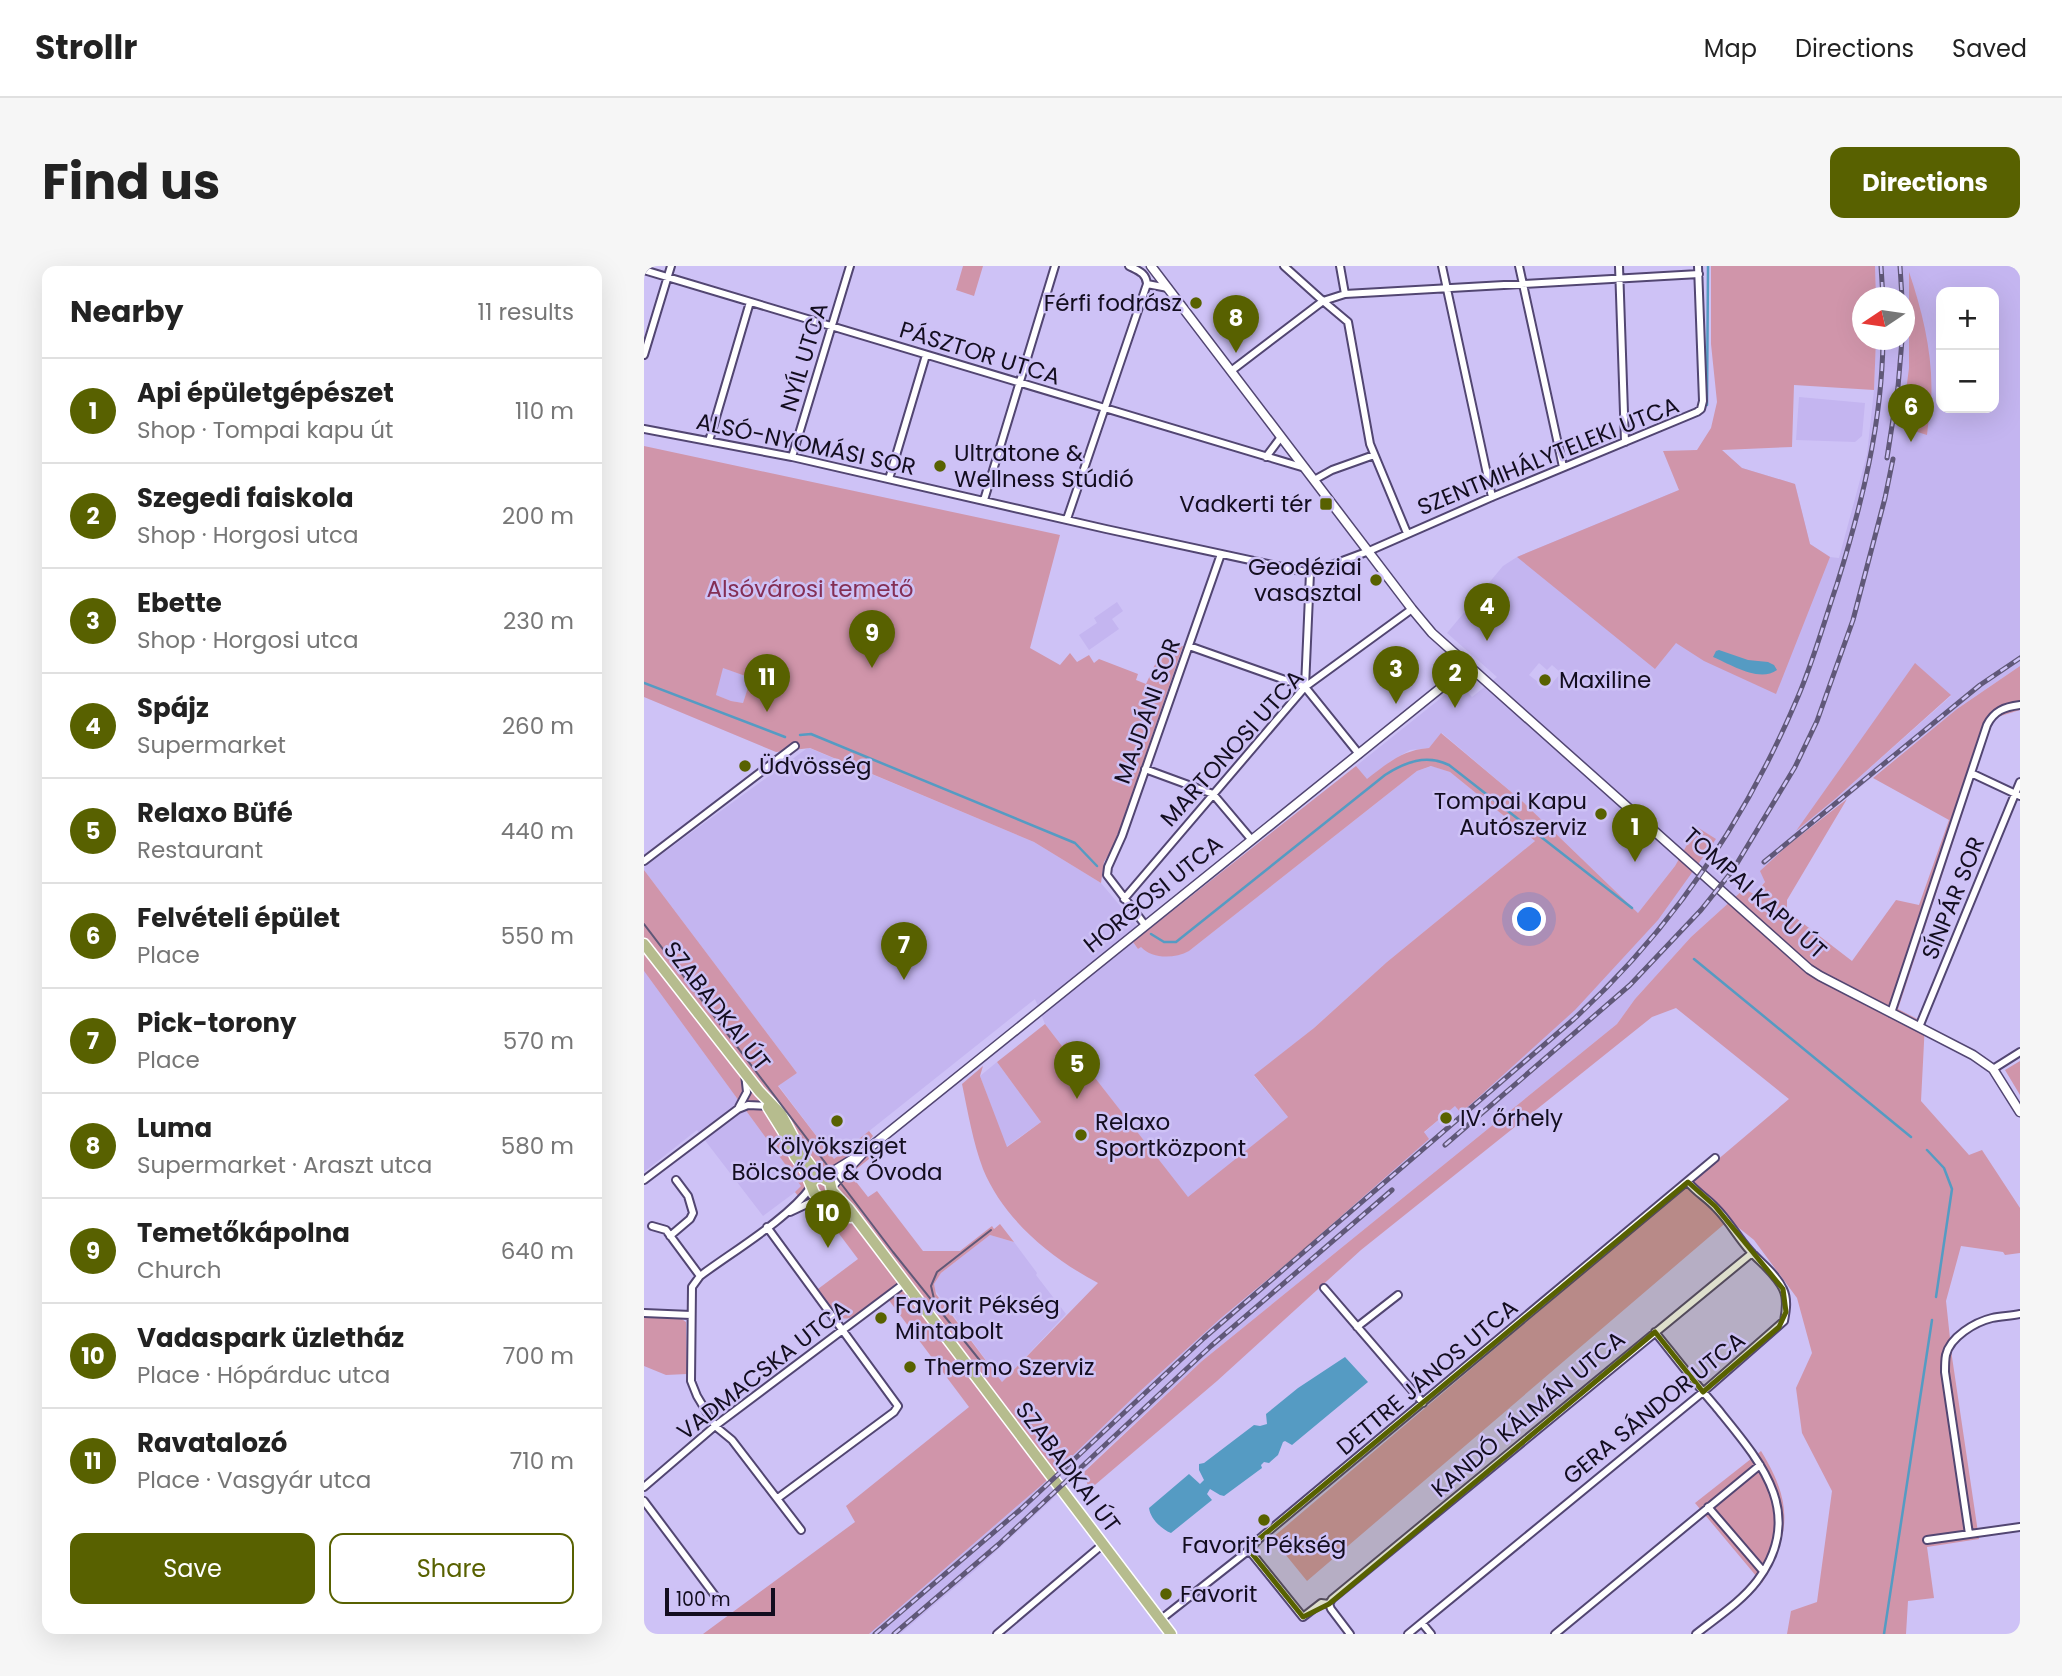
<!DOCTYPE html>
<html lang="en">
<head>
<meta charset="utf-8">
<style>
  :root { --surface:#fff; --page:#f6f6f6; --text:#222; --muted:#767676; --line:#e0e0e0; --accent:#586100 }
  body { margin:0; font-family:Poppins,sans-serif; background:var(--page); color:var(--text) }
  .controls { position:absolute; right:21px; top:21px; display:grid; overflow:hidden; border-radius:14px; box-shadow:0 7px 28px #0002 }
  .controls button { width:63px; height:63px; display:grid; place-items:center; padding:0; border:0; border-bottom:2px solid var(--line); background:var(--surface); color:var(--text); font:35px sans-serif }
  .compass { position:absolute; left:1208px; top:21px; width:63px; height:63px; border-radius:50%; background:var(--surface); box-shadow:0 7px 28px #0002; rotate:257deg }
  .scale { position:absolute; left:21px; bottom:18px; width:110px; box-sizing:border-box; padding-left:7px; border:4px solid #130d1f; border-top:0; font-size:19px; line-height:24px; white-space:nowrap; color:#130d1f; -webkit-text-stroke:5px #cec2f6; paint-order:stroke }
  .you { position:absolute; left:886px; top:654px; width:24px; height:24px; margin:-18px; border:5px solid #fff; border-radius:50%; background:#1a73e8; box-shadow:0 0 0 10px #1a73e833 }
  .badge { display:grid; place-items:center; width:46px; height:46px; border-radius:50%; background:var(--accent); color:#fff; font-size:23px; font-weight:700 }
  .pin { position:absolute; translate:-50% -58px; filter:drop-shadow(0 2px 4px #0008) }
  .pin::after { content:''; position:absolute; top:37px; width:24px; height:21px; background:inherit; clip-path:polygon(0 0,100% 0,50% 100%) }
  .list { margin:0; padding:0; list-style:none }
  h2 { display:flex; justify-content:space-between; align-items:center; height:91px; margin:0; padding:0 28px; font-size:30px }
  h2 small { font-size:23px; font-weight:400; color:var(--muted) }
  .list li { display:grid; grid-template-columns:46px 1fr auto; gap:21px; align-items:center; box-sizing:border-box; height:105px; padding:0 28px; border-top:2px solid var(--line) }
  .list b { display:block; font-size:26px; white-space:nowrap }
  .list p { margin:0; font-size:23px; white-space:nowrap; color:var(--muted) }
  .list em { font-size:23px; font-style:normal; color:var(--muted) }
  .actions { display:flex; gap:14px; padding:21px 28px }
  .actions a { flex:1; padding:16px 0; border:2px solid var(--accent); border-radius:14px; text-align:center; font-size:24px; color:var(--accent) }
  .actions .main { background:var(--accent); color:#fff }
  .map { position:relative; flex:none; width:1376px; height:1368px; overflow:hidden; border-radius:14px }
  header { display:flex; align-items:center; gap:42px; box-sizing:border-box; height:98px; padding:0 35px; background:var(--surface); border-bottom:2px solid var(--line) }
  header strong { font-size:33px }
  nav { display:flex; gap:38px; margin-inline-start:auto; font-size:24px }
  .intro { display:flex; align-items:center; justify-content:space-between; box-sizing:border-box; height:168px; padding:0 42px }
  h1 { margin:0; font-size:49px }
  .button { padding:18px 32px; border-radius:14px; background:var(--accent); color:#fff; font-size:24px; font-weight:700 }
  main { display:flex; gap:42px; padding:0 42px }
  aside { flex:1; background:var(--surface); border-radius:14px; box-shadow:0 7px 28px #0002 }
  .map>svg:first-child { display:block }
  .built { fill:#c4b5f0; fill-rule:evenodd }
  .green { fill:#d095aa; fill-rule:evenodd }
  .water { fill:#559bc3 }
  .lines { fill:none; stroke-linecap:round; stroke-linejoin:round }
  .stream { stroke:#559bc3; stroke-width:2.5 }
  .minor-casing { stroke:#524672; stroke-width:10 }
  .tertiary-casing { stroke:#524672; stroke-width:11 }
  .primary-casing { stroke:#fff; stroke-width:13 }
  .minor { stroke:#fff; stroke-width:6 }
  .tertiary { stroke:#fff; stroke-width:8 }
  .primary { stroke:#b6bc8e; stroke-width:10 }
  .tram { stroke:#605878; stroke-width:2 }
  .rail-casing { stroke:#605878; stroke-width:5 }
  .rail { stroke:#cec2f6; stroke-width:2.5; stroke-dasharray:8; stroke-linecap:butt }
  .marked { fill:#586100; fill-opacity:0.2; stroke:#586100; stroke-width:5; stroke-linejoin:round }
  .poi-dot { fill:#586100; stroke:#cec2f6; stroke-width:2.5 }
  .labels { text-anchor:middle; stroke-width:5; stroke-linejoin:round; paint-order:stroke }
  .poi-label { font-size:23px; fill:#130d1f; stroke:#cec2f6; text-anchor:start }
  .street-label { font-size:23px; fill:#130d1f; stroke:#cec2f6 }
  .park-label { font-size:23px; fill:#842f55; stroke:#cec2f6 }
</style>
</head>
<body>
<header>
<strong>Strollr</strong>
<nav><a>Map</a><a>Directions</a><a>Saved</a></nav>
</header>
<div class="intro"><h1>Find us</h1><a class="button">Directions</a></div>
<main>
<aside>
<h2>Nearby<small>11 results</small></h2>
<ul class="list">
<li><span class="badge">1</span><div><b>Api épületgépészet</b><p>Shop · Tompai kapu út</p></div><em>110 m</em></li>
<li><span class="badge">2</span><div><b>Szegedi faiskola</b><p>Shop · Horgosi utca</p></div><em>200 m</em></li>
<li><span class="badge">3</span><div><b>Ebette</b><p>Shop · Horgosi utca</p></div><em>230 m</em></li>
<li><span class="badge">4</span><div><b>Spájz</b><p>Supermarket</p></div><em>260 m</em></li>
<li><span class="badge">5</span><div><b>Relaxo Büfé</b><p>Restaurant</p></div><em>440 m</em></li>
<li><span class="badge">6</span><div><b>Felvételi épület</b><p>Place</p></div><em>550 m</em></li>
<li><span class="badge">7</span><div><b>Pick-torony</b><p>Place</p></div><em>570 m</em></li>
<li><span class="badge">8</span><div><b>Luma</b><p>Supermarket · Araszt utca</p></div><em>580 m</em></li>
<li><span class="badge">9</span><div><b>Temetőkápolna</b><p>Church</p></div><em>640 m</em></li>
<li><span class="badge">10</span><div><b>Vadaspark üzletház</b><p>Place · Hópárduc utca</p></div><em>700 m</em></li>
<li><span class="badge">11</span><div><b>Ravatalozó</b><p>Place · Vasgyár utca</p></div><em>710 m</em></li>
</ul>
<div class="actions"><a class="main">Save</a><a>Share</a></div>
</aside>
<div class="map">
<svg width="1376" height="1368" viewBox="0 0 1376 1368">
  <rect width="100%" height="100%" fill="#cec2f6"/>
  <path class="built" d="M1231,0H1376V400L1313,443L1143,580L1121,615L1110,629L1100,623L1047,671L991,733L973,758L558,1095L336,1300L256,1368H225L401,1216L494,1127L577,1052L653,989L784,873L780,867L811,839L816,846L1071,573L1053,561L1031,600L994,647L878,535L798,467L785,482L766,484L747,495L723,514L712,500L812,420H818L828,431L853,411L803,367L859,300L873,291L1035,224L1076,185L1098,202L1151,218L1166,278L1186,291L1195,292L1223,188L1230,124L1232,74H1260V32L1232,31ZM1297,26H1350V142H1297ZM895,397L903,404L908,399L917,407L903,423L885,409ZM1271,398L1307,430L1191,533L1155,562Z
    M1155,131L1221,137L1218,170L1211,176L1152,174Z
    M473,336L479,345L468,353L475,363L445,384L435,369L453,357L450,352Z
    M78,401L107,412L99,437L87,435L72,429Z
    M165,482L390,576L457,617L499,667L489,676L494,683L497,680L503,685H545L773,505L788,500L806,506L891,575L743,696L670,762L610,810L644,851L544,932L423,776L418,780L401,758L391,733L190,893L134,819L153,807L0,604V601L162,483Z
    M0,705L158,921L119,950L53,864L0,906Z
    M353,796L397,856L362,881L336,810Z
    M346,969L370,976L393,1007L392,1009L422,1048L358,1116L291,1024L290,1018L297,1007Z"/>
  <path class="green" d="M319,0H339L330,30L312,24Z
    M1067,0H1231L1232,31L1218,32V74H1232L1230,124L1150,119L1148,181L1078,184L1098,202L1151,218L1166,278L1186,291L1132,428L1060,395L1032,377L1011,403L873,291L1035,224L1019,185L1053,184L1067,162L1073,136L1067,78Z
    M1265,6C1279,47 1290,93 1287,136C1286,147 1284,158 1283,169L1261,162L1258,156L1265,102Z
    M0,180L416,269L386,382L416,399L426,387L433,396L445,389L450,397L455,393L494,408L492,414L502,418L514,392L529,380H539L470,580L460,596L457,617L390,576L166,482L132,486L0,431ZM79,402L107,412L99,437L87,435L72,429Z
    M1271,397L1307,429L1191,533L1152,565Z
    M1376,400V444L1350,452L1254,743L1281,757L1277,835L1325,889L1338,884L1376,942V987L1361,989L1359,986L1317,980L1302,1035L1308,1091L1335,1273L1283,1281L1290,1332L1264,1335L1262,1368H1143L1147,1345L1173,1336L1188,1225L1158,1167L1152,1122L1168,1087L1153,1032L1110,974L1085,954L663,1315L628,1272L1145,833L1032,742L1008,751L717,984L573,1115L445,1224L440,1206L558,1095L973,758L991,733L1047,671L1100,623L1110,628L1121,616L1116,605L1143,580L1203,533L1143,634V645L1208,695L1252,634L1275,639L1305,554L1229,512L1313,443Z
    M797,467L878,535L994,647L1031,600L1053,561L1072,573L1014,654L931,744L817,847L811,840L780,866L785,873L653,989L577,1052L494,1127L401,1216L225,1368H59L211,1256L202,1240L325,1141L241,1029C227,1038 213,1056 195,1052L174,1023L214,993L175,941L163,942L151,926L157,920L0,705V604L153,807L134,820L190,893L225,865L229,870L221,879L230,889L206,908L224,931L233,925L279,985H316L348,960L350,963L356,958L370,976L346,969L297,1007L290,1018L292,1028L358,1116L454,1017C407,992 360,954 339,903C329,876 324,847 318,818L339,800L336,810L363,881L397,856L353,796L401,758L418,780L423,776L544,931L644,851L610,809L670,762L743,696L891,575L806,506L787,500L773,505L545,685C530,693 508,693 497,681L494,683L489,676L712,500L723,513C744,497 758,484 785,482Z
    M1376,795V829L1361,804Z
    M0,1051H35L42,1056L43,1108L22,1109L0,1100Z
    M1117,1185C1148,1235 1148,1267 1118,1317L1051,1237Z"/>
  <path class="water" d="M1075,384L1104,394L1124,396L1130,399L1133,404C1115,417 1086,398 1069,391L1072,385Z
    M701,1091L724,1116L648,1179L641,1175L639,1176L634,1189L625,1197L620,1196L617,1199L618,1202L580,1230L576,1229L566,1223L563,1228L568,1234L527,1267C517,1263 506,1252 505,1242L545,1208L556,1218L560,1214L555,1204V1198L560,1197L610,1159L616,1160L623,1158L622,1148L654,1122Z"/>
  <g class="lines">
    <path class="stream" d="M1063,139L1064,0
      M0,417L141,471
      M156,469L167,468L431,577L453,600
      M507,668L520,676H532L741,509C761,496 782,488 805,499L988,642
      M1050,693L1267,871
      M1283,884L1300,902L1308,923L1292,1031
      M1240,1368L1288,1054"/>
    <defs>
      <path id="minor" d="M485,0C495,5 502,7 503,18
        M696,0L701,28L679,35L704,56L726,178L763,267
        M798,0L848,231
        M875,0L919,201
        M975,0L981,176
        M0,4L661,202
        M701,28L1055,8
        M0,89L27,0
        M587,105L679,35L640,0
        M0,163L148,191L462,263L666,307L725,285L848,231L1053,146L1057,143L1059,135L1054,0
        M65,175L106,36
        M148,191L206,0
        M622,191L637,171
        M245,213L282,89
        M670,214L688,204L730,189
        M340,234L411,0
        M423,253L503,18L524,22
        M545,380L661,421L715,488
        M661,421L666,307
        M501,503L569,528L607,573
        M1327,507L1376,530
        M0,595L151,480
        M480,633L661,421L768,343
        M501,659L463,609L464,601L478,570L577,288
        M1247,747L1343,459C1350,445 1360,441 1376,439
        M1275,761L1376,516
        M1349,803L1376,786
        M95,841L103,826L101,808
        M0,914L94,843L104,839L123,840
        M146,946L176,932
        M8,960L22,964L56,1010
        M123,961L254,1140L250,1146L134,1232
        M26,970L46,953L49,947L44,930L32,914
        M680,1022L779,1137
        M0,1047L47,1049
        M713,1061L754,1029
        M1011,1066C1031,1091 1051,1117 1072,1141C1115,1194 1164,1247 1113,1315C1097,1336 1072,1352 1052,1368
        M0,1221L71,1160L261,1017
        M0,1235L72,1331
        M1064,1241L1119,1305
        M157,1264L88,1174L71,1160L53,1130L47,1115L48,1021L56,1010C88,986 144,953 167,921
        M1325,1268L1301,1106C1301,1100 1301,1094 1302,1089C1306,1071 1331,1056 1348,1052C1357,1050 1367,1050 1376,1048
        M1283,1274L1376,1261
        M605,1284L659,1351L677,1337L685,1338
        M685,1338L688,1333L1108,987
        M685,1338L687,1343L706,1368
        M516,1354L605,1284L615,1273L1071,892
        M778,1357L787,1368
        M353,1368L458,1279
        M764,1368L1059,1126L1140,1055C1142,1045 1144,1033 1139,1023C1132,1008 1117,997 1106,985C1094,972 1085,955 1072,942C1063,932 1053,927 1044,916
        M911,1368L1116,1199"/>
      <path id="tertiary" d="M507,0L768,343L788,367L1165,703L1176,710L1329,789L1349,803L1376,846
        M180,911L214,890
        M188,920L219,887L809,412L823,398"/>
      <path id="primary" d="M0,678L115,825L137,848L158,888L175,911
        M124,841L139,865L151,890L161,904L170,927L174,931L179,932L206,951
        M167,918L170,913L177,911L186,916L188,925L205,943L527,1368"/>
    </defs>
    <use href="#minor" class="minor-casing"/>
    <use href="#tertiary" class="tertiary-casing"/>
    <use href="#primary" class="primary-casing"/>
    <use href="#minor" class="minor"/>
    <use href="#tertiary" class="tertiary"/>
    <use href="#primary" class="primary"/>
    <path class="tram" d="M0,658L249,986L342,1102
      M291,1037L287,1020L293,1006L347,964"/>
    <defs>
      <path id="rail" d="M1237,0L1239,32
        M1256,0L1258,32
        M1243,192L1254,121L1258,74
        M1120,596L1336,419L1376,392
        M801,879L986,719L1057,644L1089,604L1151,501L1173,455L1209,354L1241,232L1249,193
        M231,1368L377,1243L560,1072L930,753C1028,663 1101,555 1153,433C1169,396 1180,356 1193,318C1218,238 1238,157 1239,74
        M250,1368L355,1278L567,1080L748,924"/>
    </defs>
    <use href="#rail" class="rail-casing"/>
    <use href="#rail" class="rail"/>
  </g>
  <path class="marked" d="M1044,916L1071,940L1139,1023L1142,1046L1135,1061L1059,1126L1011,1066L685,1338L659,1351L605,1284L615,1273Z"/>
  <g class="poi-dot">
    <circle cx="552" cy="37" r="7"/>
    <circle cx="296" cy="200" r="7"/>
    <rect x="675" y="231" width="14" height="14" rx="3.5"/>
    <circle cx="732" cy="314" r="7"/>
    <circle cx="901" cy="414" r="7"/>
    <circle cx="101" cy="500" r="7"/>
    <circle cx="957" cy="548" r="7"/>
    <circle cx="802" cy="852" r="7"/>
    <circle cx="193" cy="855" r="7"/>
    <circle cx="437" cy="869" r="7"/>
    <circle cx="237" cy="1052" r="7"/>
    <circle cx="266" cy="1101" r="7"/>
    <circle cx="620" cy="1254" r="7"/>
    <circle cx="522" cy="1328" r="7"/>
  </g>
  <g class="labels">
    <g class="poi-label">
      <text x="538" y="45" text-anchor="end">Férfi fodrász</text>
      <text x="310" y="195">Ultratone &amp;<tspan x="310" dy="26">Wellness Stúdió</tspan></text>
      <text x="668" y="246" text-anchor="end">Vadkerti tér</text>
      <text x="718" y="309" text-anchor="end">Geodéziai<tspan x="718" dy="26">vasasztal</tspan></text>
      <text x="915" y="422">Maxiline</text>
      <text x="115" y="508">Üdvösség</text>
      <text x="943" y="543" text-anchor="end">Tompai Kapu<tspan x="943" dy="26">Autószerviz</tspan></text>
      <text x="816" y="860">IV. őrhely</text>
      <text x="451" y="864">Relaxo<tspan x="451" dy="26">Sportközpont</tspan></text>
      <text x="193" y="888" text-anchor="middle">Kölyöksziget<tspan x="193" dy="26">Bölcsőde &amp; Óvoda</tspan></text>
      <text x="251" y="1047">Favorit Pékség<tspan x="251" dy="26">Mintabolt</tspan></text>
      <text x="280" y="1109">Thermo Szerviz</text>
      <text x="620" y="1287" text-anchor="middle">Favorit Pékség</text>
      <text x="536" y="1336">Favorit</text>
    </g>
    <g class="street-label">
      <text transform="translate(336 87) rotate(17)" y="8">PÁSZTOR UTCA</text>
      <text transform="translate(160 91) rotate(-73)" y="8">NYÍL UTCA</text>
      <text transform="translate(162 178) rotate(12)" y="8">ALSÓ-NYOMÁSI SOR</text>
      <text transform="translate(904 190) rotate(-22)" y="8">SZENTMIHÁLYTELEKI UTCA</text>
      <text transform="translate(503 445) rotate(-70)" y="8">MAJDÁNI SOR</text>
      <text transform="translate(588 482) rotate(-48)" y="8">MARTONOSI UTCA</text>
      <text transform="translate(1111 627) rotate(42)" y="8">TOMPAI KAPU ÚT</text>
      <text transform="translate(509 628) rotate(-39)" y="8">HORGOSI UTCA</text>
      <text transform="translate(1309 632) rotate(-68)" y="8">SÍNPÁR SOR</text>
      <text transform="translate(73 740) rotate(52)" y="8">SZABADKAI ÚT</text>
      <text transform="translate(119 1104) rotate(-38)" y="8">VADMACSKA UTCA</text>
      <text transform="translate(783 1111) rotate(-40)" y="8">DETTRE JÁNOS UTCA</text>
      <text transform="translate(1010 1142) rotate(-39)" y="8">GERA SÁNDOR UTCA</text>
      <text transform="translate(884 1148) rotate(-40)" y="8">KANDÓ KÁLMÁN UTCA</text>
      <text transform="translate(424 1201) rotate(53)" y="8">SZABADKAI ÚT</text>
    </g>
    <g class="park-label">
      <text x="166" y="331">Alsóvárosi temető</text>
    </g>
  </g>
</svg>
<div class="controls">
<button>+</button>
<button>−</button>
</div>
<svg class="compass" viewBox="-18 -18 36 36"><path d="M0-13l5 13h-10z" fill="#e53935"/><path d="M0 13l5-13h-10z" fill="#767676"/></svg>
<div class="scale">100 m</div>
<div class="you"></div>
<div class="pin badge" style="left:991px;top:596px">1</div>
<div class="pin badge" style="left:811px;top:442px">2</div>
<div class="pin badge" style="left:752px;top:438px">3</div>
<div class="pin badge" style="left:843px;top:375px">4</div>
<div class="pin badge" style="left:433px;top:833px">5</div>
<div class="pin badge" style="left:1267px;top:176px">6</div>
<div class="pin badge" style="left:260px;top:714px">7</div>
<div class="pin badge" style="left:592px;top:87px">8</div>
<div class="pin badge" style="left:228px;top:402px">9</div>
<div class="pin badge" style="left:184px;top:982px">10</div>
<div class="pin badge" style="left:123px;top:446px">11</div>
</div>
</main>
</body>
</html>
